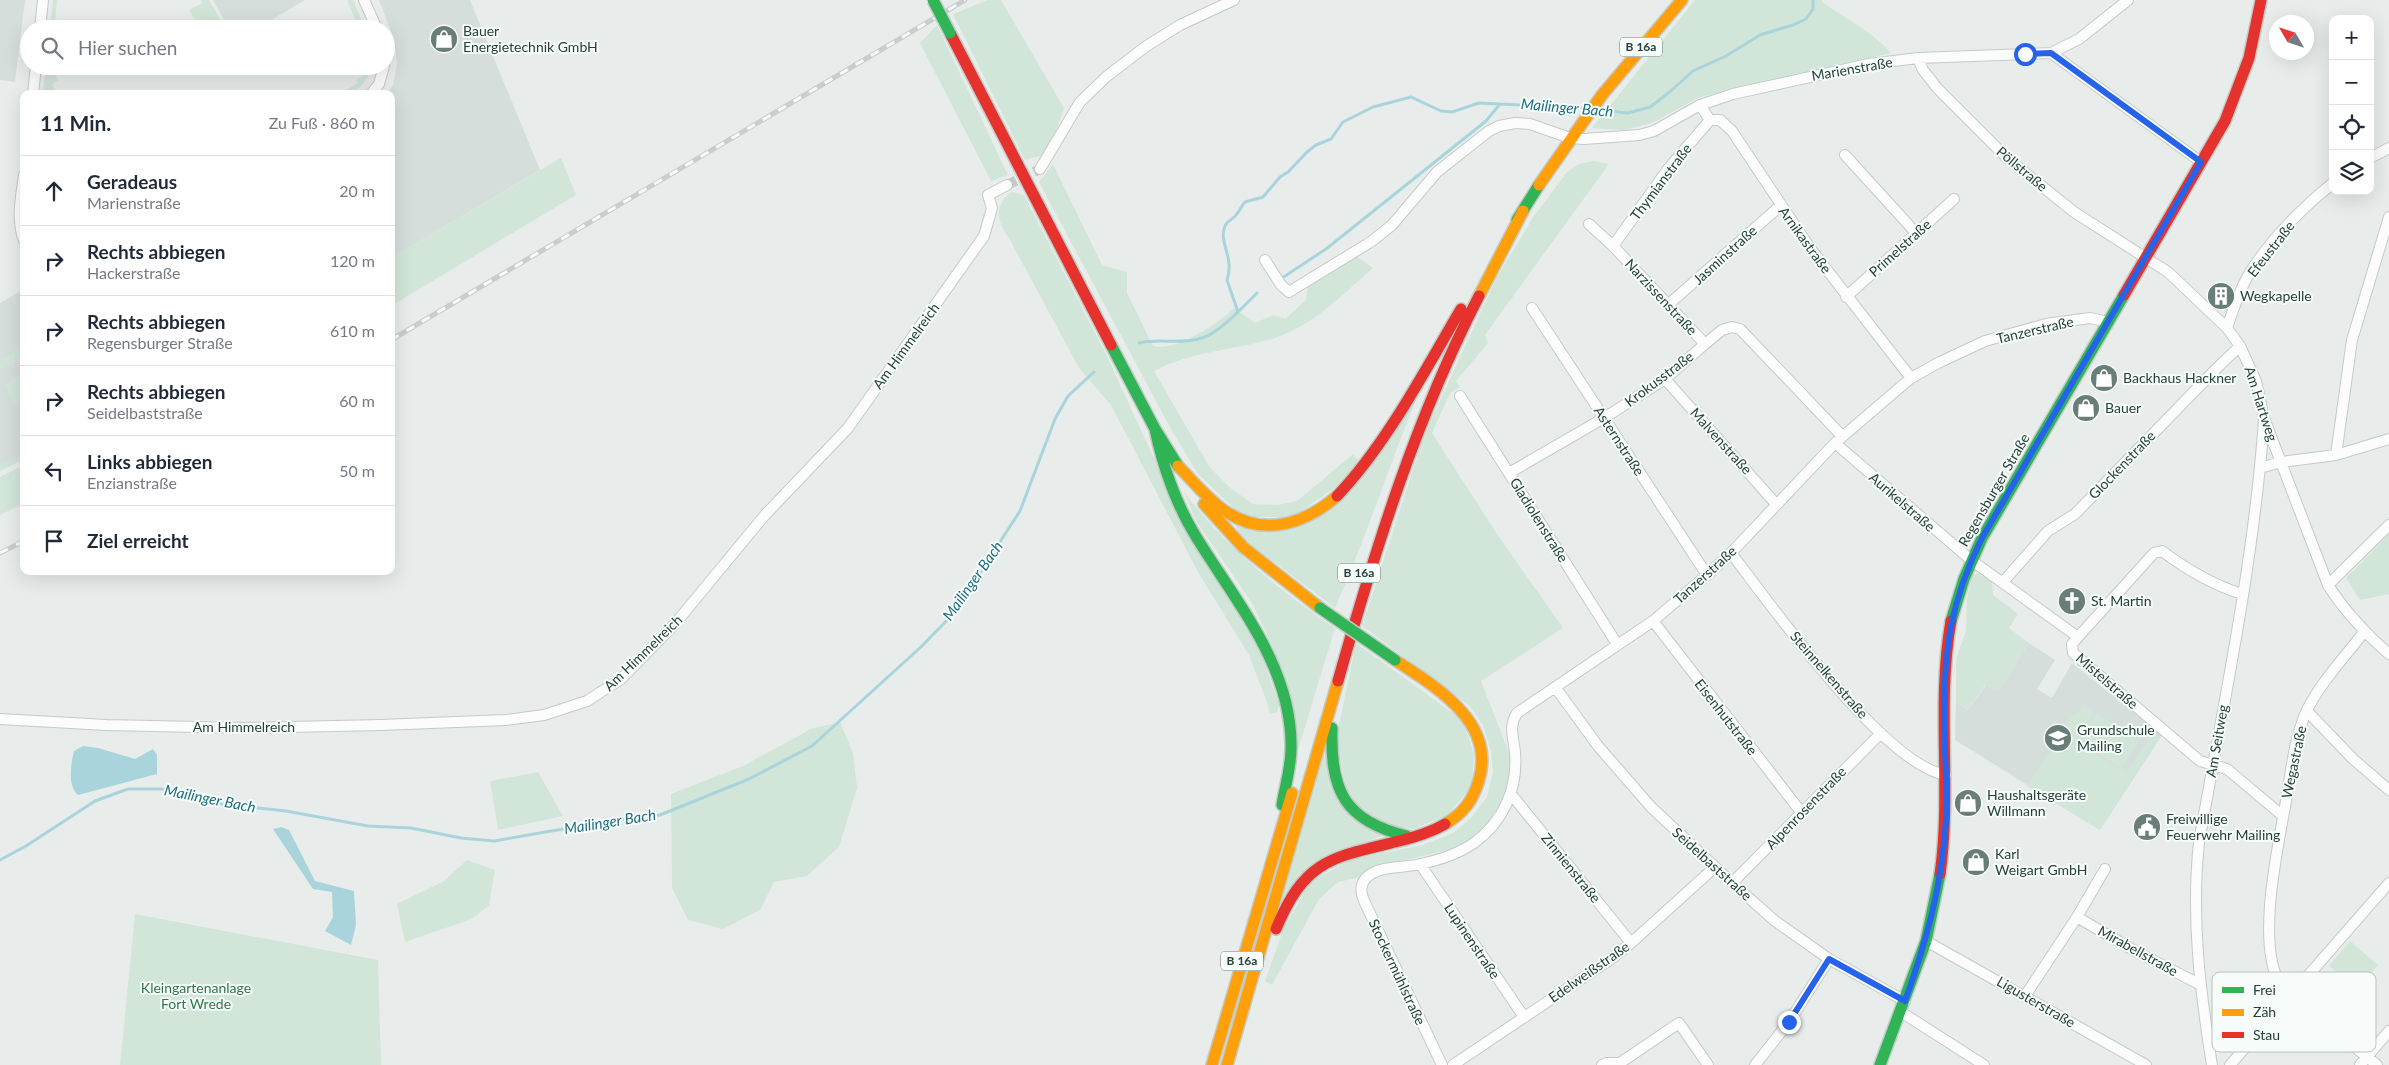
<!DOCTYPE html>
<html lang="de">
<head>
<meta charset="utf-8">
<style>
  :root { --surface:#fff; --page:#f2f2f3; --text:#1f2937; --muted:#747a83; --line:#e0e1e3 }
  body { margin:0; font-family:Lato,sans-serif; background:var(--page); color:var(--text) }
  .controls { position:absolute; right:15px; top:15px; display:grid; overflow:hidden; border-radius:10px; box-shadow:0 5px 20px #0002 }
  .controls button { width:45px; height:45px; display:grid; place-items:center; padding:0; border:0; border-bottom:1px solid var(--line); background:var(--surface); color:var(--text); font:25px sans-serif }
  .compass { position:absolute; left:2269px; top:15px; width:45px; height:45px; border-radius:50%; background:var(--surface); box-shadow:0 5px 20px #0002; rotate:309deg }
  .stop { position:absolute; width:15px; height:15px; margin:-11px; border:4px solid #2563eb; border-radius:50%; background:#fff }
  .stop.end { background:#2563eb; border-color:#fff; box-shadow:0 1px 5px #0008 }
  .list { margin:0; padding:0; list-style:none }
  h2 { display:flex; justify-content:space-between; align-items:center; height:65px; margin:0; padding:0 20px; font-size:21px }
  h2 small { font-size:16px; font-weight:400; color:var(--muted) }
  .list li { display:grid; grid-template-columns:32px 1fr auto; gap:15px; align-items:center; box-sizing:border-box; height:70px; padding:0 20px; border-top:1px solid var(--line) }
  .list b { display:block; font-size:19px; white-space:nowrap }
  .list p { margin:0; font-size:16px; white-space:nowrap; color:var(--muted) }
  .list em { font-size:16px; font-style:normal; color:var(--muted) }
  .icon { flex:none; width:28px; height:28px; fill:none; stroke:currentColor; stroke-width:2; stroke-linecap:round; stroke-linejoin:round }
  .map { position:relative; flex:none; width:2389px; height:1065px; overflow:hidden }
  .search { position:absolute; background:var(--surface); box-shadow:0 5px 20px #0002; left:20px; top:20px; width:375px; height:55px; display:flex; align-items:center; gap:12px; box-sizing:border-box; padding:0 18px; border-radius:28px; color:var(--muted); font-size:19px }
  .panel { position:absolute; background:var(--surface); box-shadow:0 5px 20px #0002; left:20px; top:90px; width:375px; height:485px; border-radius:10px }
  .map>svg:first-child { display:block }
  .built { fill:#d6dedb }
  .green { fill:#d1e6d8 }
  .water { fill:#a9d4db }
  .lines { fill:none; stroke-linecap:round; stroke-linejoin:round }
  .stream { stroke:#a9d4db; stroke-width:3 }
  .street-tunnel { stroke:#c1cbc8; stroke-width:10; stroke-dasharray:10 5; stroke-linecap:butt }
  .street-casing { stroke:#c5cac8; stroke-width:12 }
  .fast-casing { stroke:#c3cbc8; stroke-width:14 }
  .slow-casing { stroke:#c3cbc8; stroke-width:14 }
  .jam-casing { stroke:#c3cbc8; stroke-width:14 }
  .street { stroke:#fcfcfc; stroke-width:10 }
  .fast { stroke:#30b455; stroke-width:11 }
  .slow { stroke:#ff9f0a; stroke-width:11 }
  .jam { stroke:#e5322d; stroke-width:11 }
  .rail-casing { stroke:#c9cdcc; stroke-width:5 }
  .rail { stroke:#f7fbf9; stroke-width:3; stroke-dasharray:9; stroke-linecap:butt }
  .fast-bridge-casing { stroke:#c3cbc8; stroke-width:14; stroke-linecap:butt }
  .fast-bridge { stroke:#30b455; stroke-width:11 }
  .route { stroke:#2563eb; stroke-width:6 }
  .labels { text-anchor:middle; stroke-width:4; stroke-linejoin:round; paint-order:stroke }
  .shield { fill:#f7fbf9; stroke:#637a73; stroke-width:1 }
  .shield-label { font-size:12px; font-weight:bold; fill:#24423a }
  .poi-label { font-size:14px; fill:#24423a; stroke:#f7fbf9; text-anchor:start }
  .street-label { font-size:14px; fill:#24423a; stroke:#f7fbf9 }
  .park-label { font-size:14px; fill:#2d7a4b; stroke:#f7fbf9 }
  .water-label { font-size:15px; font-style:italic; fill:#1c6f80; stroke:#f7fbf9 }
  .key { fill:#f7fbf9; stroke:#b8c4c0; stroke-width:1 }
  .key-label { font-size:14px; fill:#24423a }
</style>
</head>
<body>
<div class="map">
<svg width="2389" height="1065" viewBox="0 0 2389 1065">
  <rect width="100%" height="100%" fill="#e8edeb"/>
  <path class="built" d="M0,0H25L15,82L0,80Z
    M213,0H305L256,29H229Z
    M379,0H470L540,170L391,258V94H387L393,85L397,63L394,39Z
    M24,289V459L0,471V303Z
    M2029,643L2055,660L2037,689L2052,698L2072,663L2162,735L2100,830L1955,740L1956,702L1968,710L1986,685L1998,691Z"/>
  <path class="green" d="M53,0H57L55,25L50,29Z
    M201,0H209L226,29H200L189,10L202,3Z
    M347,0H353L365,29H359Z
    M988,0H1001L1064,108L1055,134L1043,155L1025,160L953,14Z
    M1695,0H1822V2C1845,18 1873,32 1891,53L1700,97L1652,123L1625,130L1592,128Z
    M937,25L1008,175L991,181L920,43Z
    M46,66H50L58,80L52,84L57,94H43Z
    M368,66H372L371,69C365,84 357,94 340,94L358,83L356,80L365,75L363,71Z
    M561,158L576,195L391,306V258Z
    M1594,161L1609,164L1485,335L1488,343L1456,381L1460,387L1450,393L1432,433L1497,534L1563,628L1481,681L1511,758L1508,793L1493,818L1473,837L1451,849L1374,868L1361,877L1338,882L1319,899L1272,985L1265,981L1283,930L1310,882L1352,859L1423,845L1453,833L1471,818L1487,797L1493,772L1491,751L1483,725L1469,705L1362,626L1425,433L1497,277L1534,216L1567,172L1579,164Z
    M1053,164L1102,265L1127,272V293L1153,346C1176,352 1217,324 1234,308L1255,323L1273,315L1285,319L1306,300L1308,286L1356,256L1373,268C1343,294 1314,325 1275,338C1235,350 1191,351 1154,371L1209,466L1229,487L1253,504L1278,505L1297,501L1353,454L1359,461L1337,486L1293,517H1243L1198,474L1172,431L1039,182Z
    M1011,192L1024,195L1107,356L1152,454L1257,641L1279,705L1277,712L1269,714L1268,705L1249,655L1198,572L1111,405L1079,368L1010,240C998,223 992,207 1011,192Z
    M24,346V357L0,370V360Z
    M24,372V402L15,406L5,385Z
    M1425,377C1393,454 1368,533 1335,608L1240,536L1235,523L1316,517Z
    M24,454V459L0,471V465Z
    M24,465V503L0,515V477Z
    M1184,492C1226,547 1278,590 1335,628L1298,750L1273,648L1252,603L1196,521Z
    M2389,534V594L2360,600L2346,578Z
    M1978,573L1992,582L1993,595L2018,614L2009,628L2029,643L1998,692L1985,685L1968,710L1956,702V659L1966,631L1967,598L1972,576Z
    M1356,643L1457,716L1465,727L1474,754L1472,785L1448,815L1414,829L1386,826L1348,797L1336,739Z
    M2083,706L2094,713L2076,742L2126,773L2153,733L2159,737L2100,830L2027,786L2074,713L2077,714Z
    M2096,713L2139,741L2121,768L2078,740Z
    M840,722L853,753L857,788L839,847L807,876L774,882L760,910L723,929L688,920L672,888L671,794L743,766L811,729Z
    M1324,754L1381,836L1350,848L1282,899Z
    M538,772L563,816L498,830L490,781Z
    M467,860L495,870L489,905L472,919L405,942L397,904L444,881Z
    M135,914L378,960L381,1065H120Z
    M2350,941L2378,965L2358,989L2329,966Z"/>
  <path class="water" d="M83,746L98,748L135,759L153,749L157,755V774L78,795C67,785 71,764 74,751Z
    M281,827L289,830L315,881L354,891L356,925L351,945L325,931L333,917L332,892L313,889L273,829Z"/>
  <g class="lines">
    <path class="stream" d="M1598,110L1628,113L1650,107L1666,95L1693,71L1726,56L1760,35L1793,25L1806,19L1813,9V0
      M1282,278L1326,249L1486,121L1500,104L1587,108
      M1238,312L1227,280C1235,257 1218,243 1225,226C1227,220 1233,220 1236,215C1240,211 1241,206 1245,202L1263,197L1280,177L1288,172L1307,152L1316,145L1331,139L1343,122L1373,107L1411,97L1441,111L1452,112L1479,103L1500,104
      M1139,343C1159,338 1182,345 1202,338C1219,333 1244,306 1257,293
      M0,860L26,846L95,801L128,789H162L190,798L222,804L286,811L368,826L411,828L461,838L494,841L609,821L660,815L749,779L812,746L922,646L954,613L1020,511L1055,419L1068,396L1094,372"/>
    <path class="street-tunnel" d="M1007,185L1040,169"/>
    <defs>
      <path id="street" d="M364,0L377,29
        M40,29L43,0
        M2051,53L2201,162
        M1918,58L1923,70L1938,89L2007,158L2074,212L2168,272L2227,328L2240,346L2256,381L2264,418L2328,585C2345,612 2365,633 2389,654
        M33,94L36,66
        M371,94L379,84L384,66
        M1700,105L1710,120H1720L1732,131L1810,248L1911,378
        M1845,155L1916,233
        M2370,158L2389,148
        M1040,169L1080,102L1106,77L1145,47L1180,25L1234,0
        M24,175C21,197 16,220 24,240
        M1589,224L1613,246L1705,344L1722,330L1732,327L1740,329L1842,436
        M1613,246L1668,169L1710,120
        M1265,260L1281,285L1289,292L1372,241L1392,225L1437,172L1489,131L1499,126L1515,123L1530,124L1570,138L1584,139L1639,135L1654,131L1700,105L1733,94L1869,64L1918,58L2051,53L2079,39L2128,0
        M1846,297L1954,199
        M1669,304L1780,206
        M1532,308L1707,575
        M2227,328C2233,310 2239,291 2249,274C2270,240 2301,209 2333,183
        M1665,379L1776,504
        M1460,396L1617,644
        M1835,443L1971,560L2078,637L2072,644L2073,653L2200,761L2227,769L2283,816
        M2336,455L2352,340L2389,217
        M2260,468L2281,462L2336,455L2389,439
        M1509,473L1604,418L1665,379L1705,344
        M1731,553C1771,605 1884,765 1946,775
        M2003,582L2048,531L2075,514L2218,367L2240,346
        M2328,585L2389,525
        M1653,621L1801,812
        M2364,632C2344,658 2320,683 2306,712C2294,740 2291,772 2286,801C2278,847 2258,935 2277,978C2287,999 2355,1046 2377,1065
        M2078,637L2154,553L2162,551C2186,569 2213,585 2242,594
        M1555,687L1598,746L1651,807L1732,883L1775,921L1829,959L1905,1001
        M2307,711L2353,759L2389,790
        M0,719L106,725L244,728L381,725L506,720L544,715L587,701L621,679L674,625L765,515L848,428L984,236L992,208L988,195L1007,185
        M1511,794L1631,943
        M1420,864L1524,1017
        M1732,883L1881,733
        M2077,917L2135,951L2199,984
        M1926,941L2146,1065
        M2025,996L2077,917L2105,869
        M1901,1012L1984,1065
        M1442,1065L1365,903C1361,894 1359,886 1366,878C1378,865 1405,868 1421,864C1439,860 1458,854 1474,843C1503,822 1518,789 1515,753C1514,738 1508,727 1517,713L1653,621L1707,575L1731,553L1835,443L1911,378L1940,362L1985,341L2046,324L2090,318L2108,322
        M1453,1065L1611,959L1631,943L1715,867
        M1602,1065L1606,1063H1620L1679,1023L1708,1065
        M1755,1065L1789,1022L1829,959
        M2212,1065C2200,990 2191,918 2199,842C2224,702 2254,561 2264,420
        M2230,1065L2389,883
        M2360,1065L2389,1031"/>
      <path id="fast" d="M1517,220L1539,185
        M1111,345L1155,429L1178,466
        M1155,429C1162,464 1176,504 1195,535C1235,601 1293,667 1291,749C1291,767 1285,787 1282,805
        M1951,621L1964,579L1982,538L2124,295
        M1332,728C1330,790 1344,821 1407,836
        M1880,1065L1926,941L1940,874"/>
      <path id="slow" d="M1539,185L1602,95L1682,0
        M1479,296L1523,211
        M1178,466C1194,482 1209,501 1228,513C1266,537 1306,523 1337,496
        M1204,504L1243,547L1320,608
        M1395,660C1436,687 1496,722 1479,780C1473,800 1464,813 1445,824
        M1212,1065L1292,793
        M1227,1065L1338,681"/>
      <path id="jam" d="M950,33L1111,345
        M2124,295L2225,121L2249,58L2261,0
        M1337,496C1386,445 1425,370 1461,309
        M1338,681C1375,550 1416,418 1479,296
        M1940,874C1952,790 1936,705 1951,621
        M1276,929C1304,862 1328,858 1395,842C1412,838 1430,833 1445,824"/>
    </defs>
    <use href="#street" class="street-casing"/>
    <use href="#fast" class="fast-casing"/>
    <use href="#slow" class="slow-casing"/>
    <use href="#jam" class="jam-casing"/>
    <use href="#street" class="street"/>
    <use href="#fast" class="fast"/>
    <use href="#slow" class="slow"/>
    <use href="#jam" class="jam"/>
    <defs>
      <path id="rail" d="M391,340L965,0
        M0,553L24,541"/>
    </defs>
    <use href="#rail" class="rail-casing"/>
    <use href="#rail" class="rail"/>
    <defs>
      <path id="fast-bridge" d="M933,0L950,33
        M1320,608L1395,660"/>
    </defs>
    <use href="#fast-bridge" class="fast-bridge-casing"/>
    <use href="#fast-bridge" class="fast-bridge"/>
  </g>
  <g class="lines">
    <path class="route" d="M1789,1022L1829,959L1905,1001C1927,940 1942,885 1946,820C1948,786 1944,751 1944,717C1944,648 1951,600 1982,538L2201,162L2051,53L2025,54"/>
  </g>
  <defs>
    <symbol id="shop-disc" viewBox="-11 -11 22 22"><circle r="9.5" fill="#697e78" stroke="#f7fbf9"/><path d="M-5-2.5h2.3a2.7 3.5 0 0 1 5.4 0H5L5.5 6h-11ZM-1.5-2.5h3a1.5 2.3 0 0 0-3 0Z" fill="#fff"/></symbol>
    <symbol id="building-disc" viewBox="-11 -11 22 22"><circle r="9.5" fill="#697e78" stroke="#f7fbf9"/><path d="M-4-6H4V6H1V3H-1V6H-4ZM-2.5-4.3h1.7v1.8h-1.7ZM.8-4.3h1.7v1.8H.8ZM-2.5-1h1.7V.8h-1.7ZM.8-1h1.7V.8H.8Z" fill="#fff"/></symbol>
    <symbol id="church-disc" viewBox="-11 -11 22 22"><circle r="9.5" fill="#697e78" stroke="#f7fbf9"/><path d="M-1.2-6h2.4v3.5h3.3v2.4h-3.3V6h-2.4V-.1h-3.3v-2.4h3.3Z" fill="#fff"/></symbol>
    <symbol id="school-disc" viewBox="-11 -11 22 22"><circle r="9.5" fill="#697e78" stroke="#f7fbf9"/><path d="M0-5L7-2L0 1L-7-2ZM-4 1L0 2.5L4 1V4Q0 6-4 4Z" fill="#fff"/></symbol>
    <symbol id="civic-disc" viewBox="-11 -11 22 22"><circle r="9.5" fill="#697e78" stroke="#f7fbf9"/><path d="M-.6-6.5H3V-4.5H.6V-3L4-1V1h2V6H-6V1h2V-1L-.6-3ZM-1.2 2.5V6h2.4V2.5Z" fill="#fff"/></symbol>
  </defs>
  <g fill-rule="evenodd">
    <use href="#shop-disc" x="428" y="23" width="32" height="32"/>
    <use href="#building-disc" x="2205" y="280" width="32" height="32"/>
    <use href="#shop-disc" x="2088" y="362" width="32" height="32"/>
    <use href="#shop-disc" x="2070" y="392" width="32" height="32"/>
    <use href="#church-disc" x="2056" y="585" width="32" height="32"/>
    <use href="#school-disc" x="2042" y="722" width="32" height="32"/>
    <use href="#shop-disc" x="1952" y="787" width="32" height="32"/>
    <use href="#civic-disc" x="2131" y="811" width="32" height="32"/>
    <use href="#shop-disc" x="1960" y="846" width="32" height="32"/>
  </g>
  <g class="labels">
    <g class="shield">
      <rect x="1620" y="37.5" width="42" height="19" rx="4"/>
      <rect x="1338" y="563.5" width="42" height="19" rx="4"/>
      <rect x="1221" y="951.5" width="42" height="19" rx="4"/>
    </g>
    <g class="shield-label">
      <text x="1641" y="51">B 16a</text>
      <text x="1359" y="577">B 16a</text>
      <text x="1242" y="965">B 16a</text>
    </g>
    <g class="poi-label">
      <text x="463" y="36">Bauer<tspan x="463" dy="16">Energietechnik GmbH</tspan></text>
      <text x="2240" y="301">Wegkapelle</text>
      <text x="2123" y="383">Backhaus Hackner</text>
      <text x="2105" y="413">Bauer</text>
      <text x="2091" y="606">St. Martin</text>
      <text x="2077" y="735">Grundschule<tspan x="2077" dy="16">Mailing</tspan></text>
      <text x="1987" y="800">Haushaltsgeräte<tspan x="1987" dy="16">Willmann</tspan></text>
      <text x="2166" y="824">Freiwillige<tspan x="2166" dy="16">Feuerwehr Mailing</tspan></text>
      <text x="1995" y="859">Karl<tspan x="1995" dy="16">Weigart GmbH</tspan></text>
    </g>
    <g class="street-label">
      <text transform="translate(1852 69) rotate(-10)" y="5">Marienstraße</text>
      <text transform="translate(2022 169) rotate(40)" y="5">Pöllstraße</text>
      <text transform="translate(1661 182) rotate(-53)" y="5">Thymianstraße</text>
      <text transform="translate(1805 240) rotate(54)" y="5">Arnikastraße</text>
      <text transform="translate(1900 248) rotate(-42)" y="5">Primelstraße</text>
      <text transform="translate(2271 249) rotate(-52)" y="5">Efeustraße</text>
      <text transform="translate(1725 255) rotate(-42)" y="5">Jasminstraße</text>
      <text transform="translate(1661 297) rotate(47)" y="5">Narzissenstraße</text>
      <text transform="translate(2035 330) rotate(-13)" y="5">Tanzerstraße</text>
      <text transform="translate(906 346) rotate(-54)" y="5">Am Himmelreich</text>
      <text transform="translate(1659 379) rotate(-37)" y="5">Krokusstraße</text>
      <text transform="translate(2261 404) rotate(72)" y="5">Am Hartweg</text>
      <text transform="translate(1619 441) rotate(57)" y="5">Asternstraße</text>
      <text transform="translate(1721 441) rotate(48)" y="5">Malvenstraße</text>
      <text transform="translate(2122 465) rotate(-46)" y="5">Glockenstraße</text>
      <text transform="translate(1994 490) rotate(-60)" y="5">Regensburger Straße</text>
      <text transform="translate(1902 502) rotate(41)" y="5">Aurikelstraße</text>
      <text transform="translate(1539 520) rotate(58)" y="5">Gladiolenstraße</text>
      <text transform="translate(1705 575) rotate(-42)" y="5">Tanzerstraße</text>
      <text transform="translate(643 653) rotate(-44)" y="5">Am Himmelreich</text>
      <text transform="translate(1829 675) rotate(49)" y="5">Steinnelkenstraße</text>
      <text transform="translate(2107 681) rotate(41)" y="5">Mistelstraße</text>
      <text transform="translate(1726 717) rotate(52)" y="5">Eisenhutstraße</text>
      <text x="244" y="732">Am Himmelreich</text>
      <text transform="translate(2217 741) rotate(-80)" y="5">Am Seitweg</text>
      <text transform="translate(2294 762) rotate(-78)" y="5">Wegastraße</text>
      <text transform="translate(1806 808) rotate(-46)" y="5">Alpenrosenstraße</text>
      <text transform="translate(1712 864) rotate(42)" y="5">Seidelbaststraße</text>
      <text transform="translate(1571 868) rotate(51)" y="5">Zinnienstraße</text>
      <text transform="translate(1472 941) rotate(56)" y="5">Lupinenstraße</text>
      <text transform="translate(2138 951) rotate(29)" y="5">Mirabellstraße</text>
      <text transform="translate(1397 972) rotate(65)" y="5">Stockermühlstraße</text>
      <text transform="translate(1589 972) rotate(-35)" y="5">Edelweißstraße</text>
      <text transform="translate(2036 1002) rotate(30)" y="5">Ligusterstraße</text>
    </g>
    <g class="park-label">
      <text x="196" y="993">Kleingartenanlage<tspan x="196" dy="16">Fort Wrede</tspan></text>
    </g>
    <g class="water-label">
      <text transform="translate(1567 108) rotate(5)" y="5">Mailinger Bach</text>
      <text transform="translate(973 581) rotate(-55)" y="5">Mailinger Bach</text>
      <text transform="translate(210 799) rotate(11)" y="5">Mailinger Bach</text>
      <text transform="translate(610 822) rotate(-9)" y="5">Mailinger Bach</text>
    </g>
  </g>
  <rect x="2212" y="972" width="164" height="80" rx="8" class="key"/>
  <rect x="2222" y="987" width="22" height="6" fill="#30b455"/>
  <rect x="2222" y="1009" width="22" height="7" fill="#ff9f0a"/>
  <rect x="2222" y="1032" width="22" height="6" fill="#e5322d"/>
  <g class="key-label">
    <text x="2253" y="995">Frei</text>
    <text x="2253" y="1017">Zäh</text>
    <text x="2253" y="1040">Stau</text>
  </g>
</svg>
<div class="controls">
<button>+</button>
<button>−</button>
<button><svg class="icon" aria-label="locate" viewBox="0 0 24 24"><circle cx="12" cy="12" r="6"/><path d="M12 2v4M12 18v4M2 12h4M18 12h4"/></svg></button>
<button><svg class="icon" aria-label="layers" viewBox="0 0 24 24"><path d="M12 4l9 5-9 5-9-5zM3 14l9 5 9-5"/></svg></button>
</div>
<svg class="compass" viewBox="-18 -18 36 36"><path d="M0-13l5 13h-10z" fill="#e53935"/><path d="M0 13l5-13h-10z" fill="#747a83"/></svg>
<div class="stop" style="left:2025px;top:54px"></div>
<div class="stop end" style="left:1789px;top:1022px"></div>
<div class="search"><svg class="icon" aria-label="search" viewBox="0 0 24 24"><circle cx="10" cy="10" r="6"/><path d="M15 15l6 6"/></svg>Hier suchen</div>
<section class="panel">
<h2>11 Min.<small>Zu Fuß · 860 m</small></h2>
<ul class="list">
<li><svg class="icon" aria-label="ahead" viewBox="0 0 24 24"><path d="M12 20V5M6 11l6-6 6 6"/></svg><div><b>Geradeaus</b><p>Marienstraße</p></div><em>20 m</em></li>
<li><svg class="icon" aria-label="right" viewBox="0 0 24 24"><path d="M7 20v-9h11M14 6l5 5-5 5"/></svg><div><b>Rechts abbiegen</b><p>Hackerstraße</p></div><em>120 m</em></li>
<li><svg class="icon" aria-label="right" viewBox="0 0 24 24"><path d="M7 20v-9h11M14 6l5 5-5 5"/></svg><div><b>Rechts abbiegen</b><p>Regensburger Straße</p></div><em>610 m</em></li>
<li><svg class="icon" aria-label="right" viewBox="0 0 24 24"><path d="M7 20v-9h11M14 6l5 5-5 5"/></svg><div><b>Rechts abbiegen</b><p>Seidelbaststraße</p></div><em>60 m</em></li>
<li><svg class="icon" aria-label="left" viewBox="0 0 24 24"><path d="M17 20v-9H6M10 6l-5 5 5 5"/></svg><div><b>Links abbiegen</b><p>Enzianstraße</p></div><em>50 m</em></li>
<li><svg class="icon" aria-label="arrive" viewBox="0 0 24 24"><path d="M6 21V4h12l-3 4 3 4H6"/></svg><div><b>Ziel erreicht</b></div></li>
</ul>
</section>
</div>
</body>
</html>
